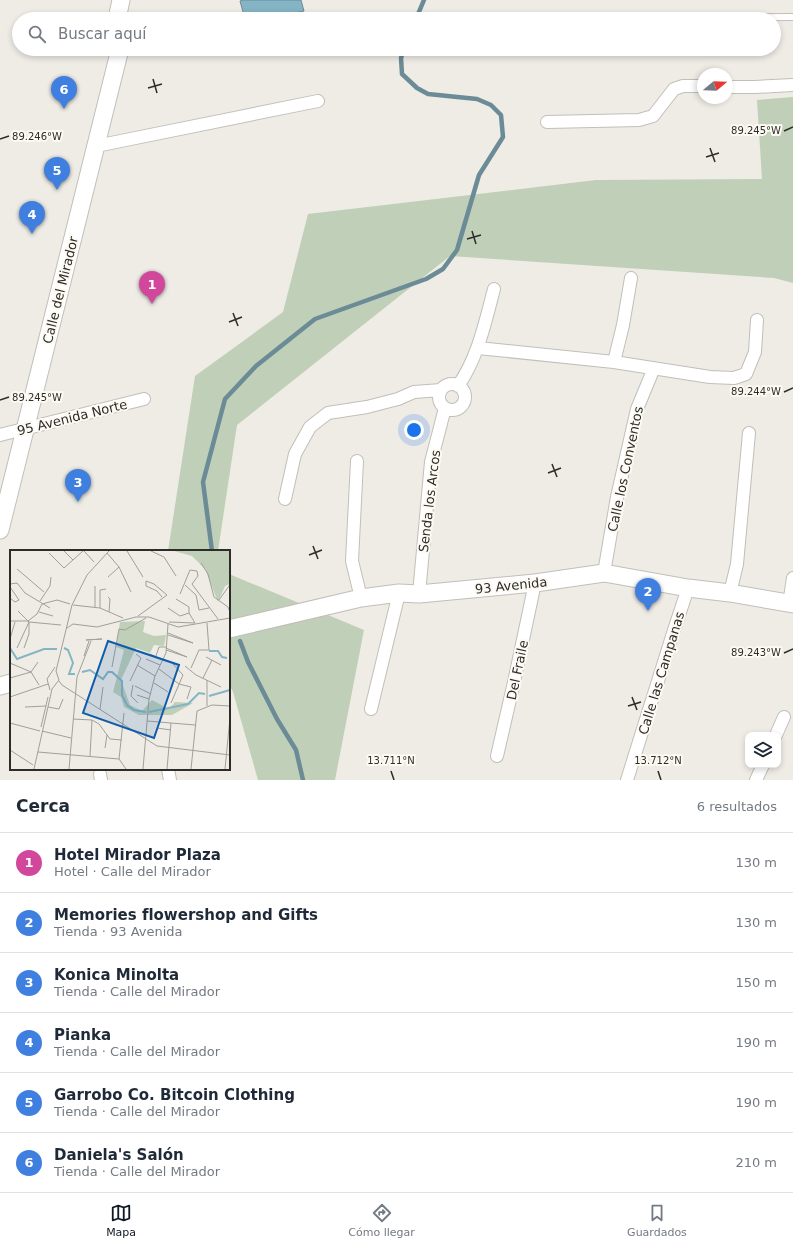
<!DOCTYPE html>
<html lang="es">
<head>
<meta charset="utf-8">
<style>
  :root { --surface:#fff; --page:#f2f2f3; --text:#1f2937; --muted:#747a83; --line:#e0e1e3; --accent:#111827 }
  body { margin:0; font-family:"DejaVu Sans",sans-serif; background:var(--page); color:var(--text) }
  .controls { position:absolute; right:12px; bottom:12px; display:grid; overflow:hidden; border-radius:8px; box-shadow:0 2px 6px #0003 }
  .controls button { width:36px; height:36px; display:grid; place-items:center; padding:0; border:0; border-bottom:1px solid var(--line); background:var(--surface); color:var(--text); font:20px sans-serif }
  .compass { position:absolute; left:697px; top:68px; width:36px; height:36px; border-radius:50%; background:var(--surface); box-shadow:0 2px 6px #0003; rotate:71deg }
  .you { position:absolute; left:414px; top:430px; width:14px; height:14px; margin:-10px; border:3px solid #fff; border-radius:50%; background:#1a73e8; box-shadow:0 0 0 6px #1a73e833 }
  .badge { display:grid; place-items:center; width:26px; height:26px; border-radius:50%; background:var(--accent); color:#fff; font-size:13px; font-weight:700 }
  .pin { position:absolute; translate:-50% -33px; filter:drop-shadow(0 1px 2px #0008) }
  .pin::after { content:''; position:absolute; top:21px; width:14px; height:12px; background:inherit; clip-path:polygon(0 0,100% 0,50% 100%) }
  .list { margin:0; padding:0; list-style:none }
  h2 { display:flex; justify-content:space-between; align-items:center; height:52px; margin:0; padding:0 16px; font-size:17px }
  h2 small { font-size:13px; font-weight:400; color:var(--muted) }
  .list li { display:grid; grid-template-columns:26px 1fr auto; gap:12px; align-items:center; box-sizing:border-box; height:60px; padding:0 16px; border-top:1px solid var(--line) }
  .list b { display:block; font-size:15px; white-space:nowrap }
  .list p { margin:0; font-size:13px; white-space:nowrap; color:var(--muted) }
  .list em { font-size:13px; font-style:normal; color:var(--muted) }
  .icon { flex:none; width:22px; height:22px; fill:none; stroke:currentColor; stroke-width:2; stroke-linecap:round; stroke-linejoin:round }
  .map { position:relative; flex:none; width:793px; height:780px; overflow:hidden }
  .search { position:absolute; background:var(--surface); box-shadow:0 2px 6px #0003; left:12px; right:12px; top:12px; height:44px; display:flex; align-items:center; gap:10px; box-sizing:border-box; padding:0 14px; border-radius:22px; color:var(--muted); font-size:15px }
  .sheet { height:412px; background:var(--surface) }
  nav { display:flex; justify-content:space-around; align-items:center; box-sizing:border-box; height:56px; border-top:1px solid var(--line); background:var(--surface); font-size:11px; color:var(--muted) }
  nav a { display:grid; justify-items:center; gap:2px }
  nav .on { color:var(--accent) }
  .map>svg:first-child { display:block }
  .green { fill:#c0cfb8 }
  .water { fill:#85b4c4; stroke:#6b8b96 }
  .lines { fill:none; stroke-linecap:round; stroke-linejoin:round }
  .stream { stroke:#6b8b96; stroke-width:4.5 }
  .lane-casing { stroke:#c1bfb9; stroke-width:8 }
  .street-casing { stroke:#c1bfb9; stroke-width:14 }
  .secondary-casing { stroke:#c1bfb9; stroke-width:19 }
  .lane { stroke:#fff; stroke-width:6 }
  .street { stroke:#fff; stroke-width:12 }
  .secondary { stroke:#fff; stroke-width:17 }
  .ticks { fill:none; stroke:#2d2c29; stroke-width:1.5 }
  .labels { text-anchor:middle; stroke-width:4; stroke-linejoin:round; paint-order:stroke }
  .street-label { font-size:13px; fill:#2d2c29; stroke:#fcfaf3 }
  .inset-river { fill:none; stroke:#85b4c4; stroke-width:2 }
  .inset-road { fill:none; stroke:#a19f9a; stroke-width:1 }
  .view { fill:#0e5caa; fill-opacity:0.15; stroke:#0e5caa; stroke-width:2 }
  .inset-edge { fill:none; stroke:#2d2c29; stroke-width:2 }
  .ticks-label { font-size:10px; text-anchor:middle; fill:#2d2c29; stroke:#fcfaf3; stroke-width:4; stroke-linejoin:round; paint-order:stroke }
</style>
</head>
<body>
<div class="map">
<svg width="793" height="780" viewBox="0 0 793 780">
  <rect width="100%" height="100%" fill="#efece6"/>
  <path class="green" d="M793,97V283L774,278L450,256L237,425L218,551H168L195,376L283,312L308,214L596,180L762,179L757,100Z
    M229,574L364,630L335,780H258L233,692L229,684Z"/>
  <path class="water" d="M243,0H301L304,11L270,19H245L240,1Z"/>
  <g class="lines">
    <path class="stream" d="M416,19L424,0
      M212,551L203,482L225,399L256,366L315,319L426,279L443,269L457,250L479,175L503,137L501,115L491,105L477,99L428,94L417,88L402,74L401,58L404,49
      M240,641L248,662L277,719L296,750L303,780"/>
    <defs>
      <path id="lane" d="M494,19L793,17"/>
      <path id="street" d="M727,87H755L793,85
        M547,122L639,120L653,116L674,89L683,86H703
        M96,146L318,101
        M478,348L614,362L710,377L734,378L746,374L755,352L757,320
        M614,362L623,325L631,278
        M439 397a13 13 0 1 1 26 0a13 13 0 1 1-26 0Z
        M458,386C478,357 485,323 494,289
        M0,435L144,399
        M357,461L352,561L361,598
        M285,499L295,454L310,427L328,413L367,407L398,399L414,392L441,390
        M604,573L617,497L637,409L654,368
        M730,593L737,564L749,433
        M419,594L431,462L445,408
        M789,604L793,578
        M371,709L399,593
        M776,735L784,717
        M497,756L514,682L535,583
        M168,769L170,780
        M100,774L101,780
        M627,780L674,630L688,588
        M756,780L763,765"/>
      <path id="secondary" d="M117,19L121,0
        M0,530L120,49
        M229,629L361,598L399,593L419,594L535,583L604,573L688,588L730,593L793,604
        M0,686L11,683"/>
    </defs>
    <use href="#lane" class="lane-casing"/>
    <use href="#street" class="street-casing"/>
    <use href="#secondary" class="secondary-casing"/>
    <use href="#lane" class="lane"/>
    <use href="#street" class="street"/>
    <use href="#secondary" class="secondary"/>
  </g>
  <path class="ticks" d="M153,79L157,93M148,88L162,84M784,131L793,127M0,139L9,136M710,148L715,162M706,157L719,153M472,231L476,244M467,239L481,235M233,313L238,326M229,322L242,317M784,392L793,388M0,400L9,397M552,464L557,477M548,473L561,468M313,546L318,559M309,555L322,550M784,653L793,649M632,697L637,710M628,706L641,702M391,771L394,780M658,771L661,780"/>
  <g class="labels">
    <g class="street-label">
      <text transform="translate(60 290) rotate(-76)" y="5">Calle del Mirador</text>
      <text transform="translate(72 417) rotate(-14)" y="5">95 Avenida Norte</text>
      <text transform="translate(625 469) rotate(-78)" y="5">Calle los Conventos</text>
      <text transform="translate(429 501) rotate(-83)" y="5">Senda los Arcos</text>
      <text transform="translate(511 585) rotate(-6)" y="5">93 Avenida</text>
      <text transform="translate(517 670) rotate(-78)" y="5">Del Fraile</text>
      <text transform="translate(661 673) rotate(-73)" y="5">Calle las Campanas</text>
    </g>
  </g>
  <g transform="translate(10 550)">
    <rect width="220" height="220" fill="#efece6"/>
    <path d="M164,1H220V34L215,36L208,52L195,19L182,6ZM135,71L133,82L144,86L156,85L154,96L144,95L140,103L126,98L111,130L120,155L132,161L142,150L159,159L165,152L183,153L162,165H129L114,157L111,147L103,142L114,100L106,97L110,72Z" fill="#c0cfb8"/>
    <path class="inset-river" d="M0,98L7,109L34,99H47M54,98L58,100L63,113L59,124H65M199,101H208L212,107L217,108M72,122L80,120L93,129L98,122H102L112,131V145L117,155L124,160L136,162M199,146L220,140M139,162L178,154L189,143L195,144"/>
    <path class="inset-road" d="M54,1L63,10M74,1L84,12M117,1L133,27M141,1L154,7L166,26M39,3L54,18L73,1M97,3L109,17L121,42M191,13L198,24L204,47L218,57L220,62M7,19L34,42M98,27L109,17M0,34L7,33L15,43L40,58M175,35L186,45L189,60L199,58M85,36V57M0,37L9,50L5,52L0,48M170,44L180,20L187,21L188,26L182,34L208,69M98,47L100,49L99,62M166,49L179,57V63L185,73M209,50L219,36M30,51L40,36L41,27M32,54L47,50L60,54M63,55L90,58L113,68M90,58V40L96,39M158,58L170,66L179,63M29,62L43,66M128,66L157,45L144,34L136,31V36L147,41L152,47M0,71H18L27,64L32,54M159,72L185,73M57,78L63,74L87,77L126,67H139L168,77L220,68M158,83L183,93M158,85L183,93M0,89L5,72M76,90L92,89M76,90L92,89M7,98L19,72L8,61M14,98L19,84V72L51,75M156,98L177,107M156,100L177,107M140,104L153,110M74,106L79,91M146,106L149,97H156M196,107L211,115M136,109L150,115M0,113L21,122L29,135M127,115L145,126M175,116L186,125L211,137M102,117L109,79L115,80L136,68M181,118L189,100H199L197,73M149,119L169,134M0,128L21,122L28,112M193,128L202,110M197,130V156M49,131L52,135L147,196L220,205M120,131L131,108L126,104M144,133L158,142M169,134L181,137L177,149M123,135L121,146L128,153M125,136L141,144M40,140L37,129L45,117M127,145L139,149M0,147L38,134M161,153L173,125L163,114M15,157L36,156M38,157L49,159L53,149M90,159L93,137M63,169L82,170L89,174L100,189L112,190M137,171L185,175M0,173L30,181M31,177L38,147M147,178L161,180M32,181L61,188M95,198L97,185M0,200L23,215M28,202L109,209M80,206L82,170M109,209L114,163M109,209L116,219M24,219L42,139L49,130L46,121L62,55L77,25L99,1M59,219L67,127L81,91M133,219L139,149L145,126L156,103L158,74M157,219L161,173M181,219L187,161L202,155L220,156M215,219L220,168"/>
    <path class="view" d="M98,91L169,115L144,188L73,163Z"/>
    <rect width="220" height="220" class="inset-edge"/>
  </g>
  <g class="ticks-label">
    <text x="756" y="134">89.245°W</text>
    <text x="37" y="140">89.246°W</text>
    <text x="756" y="395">89.244°W</text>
    <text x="37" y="401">89.245°W</text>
    <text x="756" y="656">89.243°W</text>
    <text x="391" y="764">13.711°N</text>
    <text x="658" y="764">13.712°N</text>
  </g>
</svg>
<div class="controls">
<button><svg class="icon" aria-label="layers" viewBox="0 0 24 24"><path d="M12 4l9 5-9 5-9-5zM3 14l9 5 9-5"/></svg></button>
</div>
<svg class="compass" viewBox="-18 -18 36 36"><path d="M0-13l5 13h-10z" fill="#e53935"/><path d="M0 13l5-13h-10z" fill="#747a83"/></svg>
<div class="you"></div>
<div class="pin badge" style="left:152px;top:304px;background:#d1479c">1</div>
<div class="pin badge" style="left:648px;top:611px;background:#3f7fe0">2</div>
<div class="pin badge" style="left:78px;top:502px;background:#3f7fe0">3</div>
<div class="pin badge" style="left:32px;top:234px;background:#3f7fe0">4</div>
<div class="pin badge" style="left:57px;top:190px;background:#3f7fe0">5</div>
<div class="pin badge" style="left:64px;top:109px;background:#3f7fe0">6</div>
<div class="search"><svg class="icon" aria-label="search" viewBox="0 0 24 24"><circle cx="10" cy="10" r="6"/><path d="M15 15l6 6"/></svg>Buscar aquí</div>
</div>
<section class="sheet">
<h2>Cerca<small>6 resultados</small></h2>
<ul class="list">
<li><span class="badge" style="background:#d1479c">1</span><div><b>Hotel Mirador Plaza</b><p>Hotel · Calle del Mirador</p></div><em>130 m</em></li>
<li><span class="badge" style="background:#3f7fe0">2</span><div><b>Memories flowershop and Gifts</b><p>Tienda · 93 Avenida</p></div><em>130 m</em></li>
<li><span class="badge" style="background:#3f7fe0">3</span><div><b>Konica Minolta</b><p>Tienda · Calle del Mirador</p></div><em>150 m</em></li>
<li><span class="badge" style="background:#3f7fe0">4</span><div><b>Pianka</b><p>Tienda · Calle del Mirador</p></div><em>190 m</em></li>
<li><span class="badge" style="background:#3f7fe0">5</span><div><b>Garrobo Co. Bitcoin Clothing</b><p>Tienda · Calle del Mirador</p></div><em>190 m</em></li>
<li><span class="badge" style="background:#3f7fe0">6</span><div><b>Daniela's Salón</b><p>Tienda · Calle del Mirador</p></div><em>210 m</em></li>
</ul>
</section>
<nav>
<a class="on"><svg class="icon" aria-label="map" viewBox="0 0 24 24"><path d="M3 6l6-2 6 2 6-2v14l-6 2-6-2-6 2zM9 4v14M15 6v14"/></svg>Mapa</a>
<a><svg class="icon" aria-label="directions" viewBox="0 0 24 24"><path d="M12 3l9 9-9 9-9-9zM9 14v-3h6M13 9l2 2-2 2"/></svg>Cómo llegar</a>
<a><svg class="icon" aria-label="saved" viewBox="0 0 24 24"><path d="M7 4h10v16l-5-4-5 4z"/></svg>Guardados</a>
</nav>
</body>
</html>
